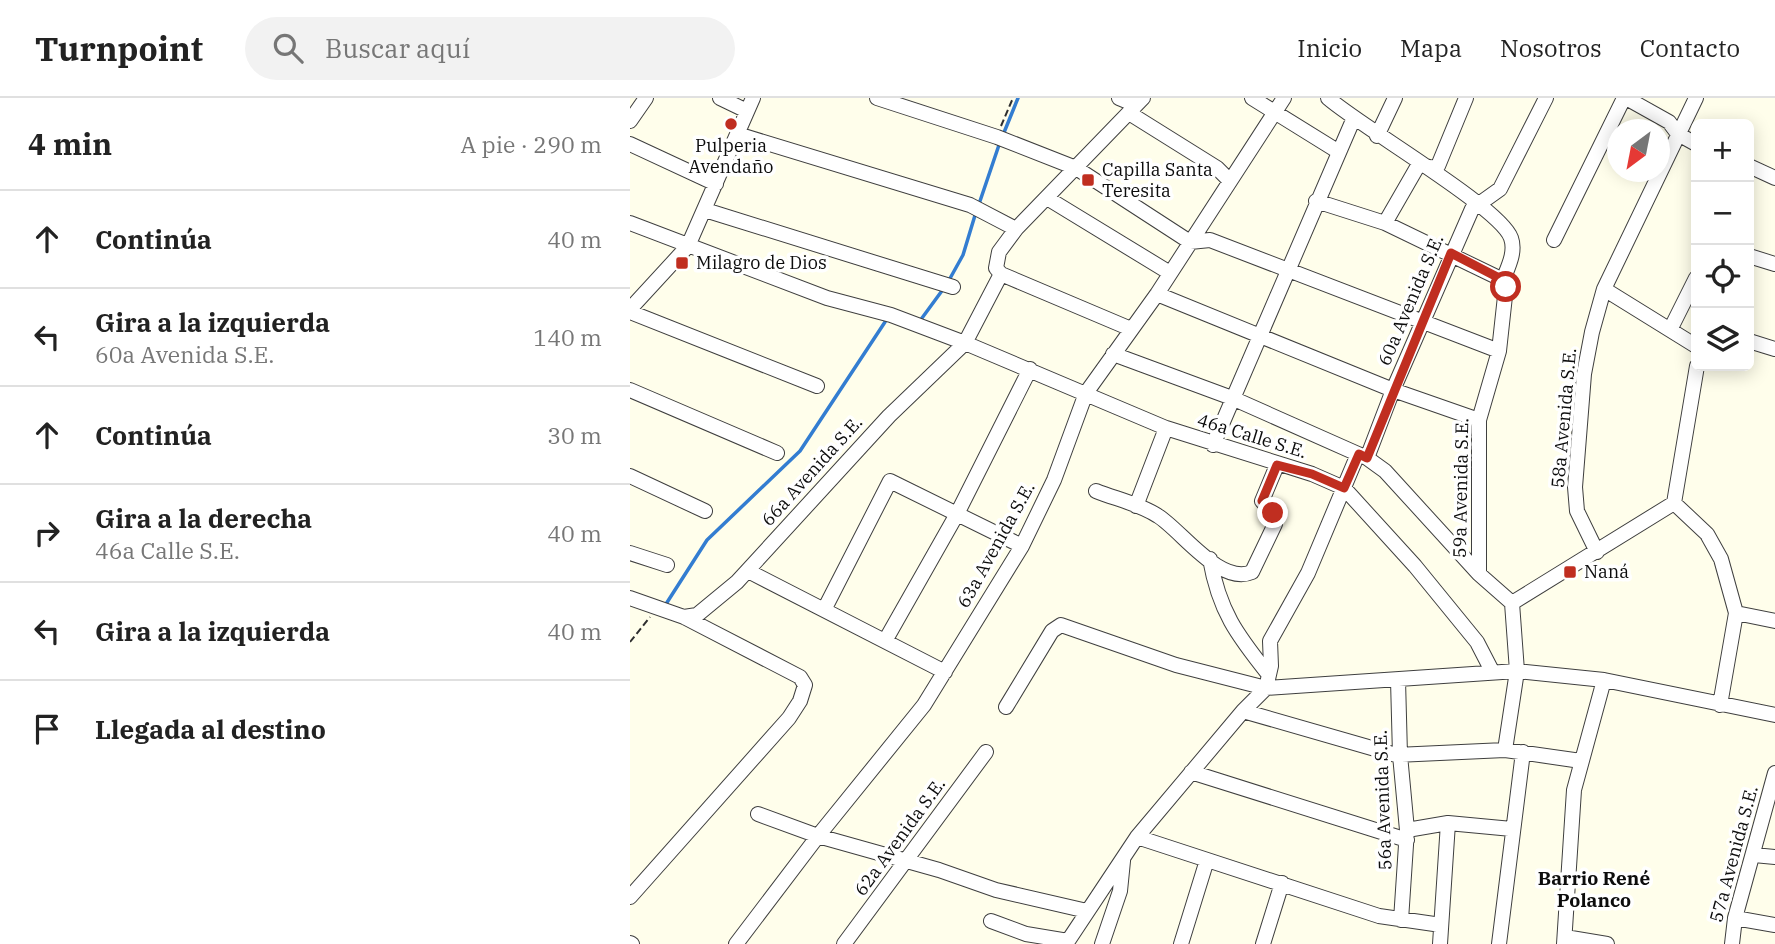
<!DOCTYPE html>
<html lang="es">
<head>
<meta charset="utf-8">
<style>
  :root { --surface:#fff; --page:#f2f2f2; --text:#222; --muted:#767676; --line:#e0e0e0 }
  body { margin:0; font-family:"IBM Plex Serif",serif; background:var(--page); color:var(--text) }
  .controls { position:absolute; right:21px; top:21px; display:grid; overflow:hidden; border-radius:10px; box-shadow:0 4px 18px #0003 }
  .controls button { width:63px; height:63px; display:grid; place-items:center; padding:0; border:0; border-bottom:2px solid var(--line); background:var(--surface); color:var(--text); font:35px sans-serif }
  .compass { position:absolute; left:977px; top:21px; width:63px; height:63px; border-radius:50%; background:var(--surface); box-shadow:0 4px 18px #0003; rotate:212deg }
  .stop { position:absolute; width:21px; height:21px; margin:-16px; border:5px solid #c02e20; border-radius:50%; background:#fff }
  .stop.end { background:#c02e20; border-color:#fff; box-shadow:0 2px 7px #0008 }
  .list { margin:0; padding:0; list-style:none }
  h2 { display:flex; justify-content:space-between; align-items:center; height:91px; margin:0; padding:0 28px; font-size:30px }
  h2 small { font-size:23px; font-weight:400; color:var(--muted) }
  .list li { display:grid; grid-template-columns:46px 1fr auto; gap:21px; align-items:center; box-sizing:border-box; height:98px; padding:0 28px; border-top:2px solid var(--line) }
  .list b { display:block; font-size:26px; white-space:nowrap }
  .list p { margin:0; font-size:23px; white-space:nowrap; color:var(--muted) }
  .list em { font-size:23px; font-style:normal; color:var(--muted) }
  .icon { flex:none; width:38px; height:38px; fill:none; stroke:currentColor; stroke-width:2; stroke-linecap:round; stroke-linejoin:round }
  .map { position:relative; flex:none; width:1145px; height:846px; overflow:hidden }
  header { display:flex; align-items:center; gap:42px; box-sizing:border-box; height:98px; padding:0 35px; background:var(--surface); border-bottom:2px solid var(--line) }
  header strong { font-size:33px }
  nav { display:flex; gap:38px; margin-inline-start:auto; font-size:24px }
  .search { width:490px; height:63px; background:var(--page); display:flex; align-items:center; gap:18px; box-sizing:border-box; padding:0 24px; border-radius:38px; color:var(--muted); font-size:26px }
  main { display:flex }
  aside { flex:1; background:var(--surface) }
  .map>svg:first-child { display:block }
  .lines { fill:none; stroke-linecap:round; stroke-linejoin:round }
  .stream { stroke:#337dd1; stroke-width:3.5 }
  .minor-casing { stroke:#3f3f3f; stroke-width:16 }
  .path { stroke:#2e2e2e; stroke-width:2; stroke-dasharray:7 3.5; stroke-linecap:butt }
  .minor { stroke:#fff; stroke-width:14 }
  .route { stroke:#c02e20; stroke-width:9 }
  .poi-dot { fill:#c02e20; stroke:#fff; stroke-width:2.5 }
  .labels { text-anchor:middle; stroke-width:7; stroke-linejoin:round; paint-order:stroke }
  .poi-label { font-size:18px; fill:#0c0c0c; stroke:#fff; text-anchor:start }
  .street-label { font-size:18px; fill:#0c0c0c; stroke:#fff }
  .neighbourhood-label { font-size:19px; font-weight:bold; fill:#0c0c0c; stroke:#fff }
</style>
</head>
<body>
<header>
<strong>Turnpoint</strong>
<div class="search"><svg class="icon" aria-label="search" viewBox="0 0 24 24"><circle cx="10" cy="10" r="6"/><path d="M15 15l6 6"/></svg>Buscar aquí</div>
<nav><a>Inicio</a><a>Mapa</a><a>Nosotros</a><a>Contacto</a></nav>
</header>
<main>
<aside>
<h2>4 min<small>A pie · 290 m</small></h2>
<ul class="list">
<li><svg class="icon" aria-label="ahead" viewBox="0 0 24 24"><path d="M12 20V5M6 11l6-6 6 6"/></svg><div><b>Continúa</b></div><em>40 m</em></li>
<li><svg class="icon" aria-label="left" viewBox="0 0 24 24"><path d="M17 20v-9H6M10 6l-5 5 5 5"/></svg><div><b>Gira a la izquierda</b><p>60a Avenida S.E.</p></div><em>140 m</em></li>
<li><svg class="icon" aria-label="ahead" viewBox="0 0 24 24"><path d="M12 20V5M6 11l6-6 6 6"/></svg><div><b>Continúa</b></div><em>30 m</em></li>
<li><svg class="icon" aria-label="right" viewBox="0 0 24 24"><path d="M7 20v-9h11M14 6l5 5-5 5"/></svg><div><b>Gira a la derecha</b><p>46a Calle S.E.</p></div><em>40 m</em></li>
<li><svg class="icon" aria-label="left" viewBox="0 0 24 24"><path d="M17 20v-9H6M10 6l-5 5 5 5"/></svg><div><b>Gira a la izquierda</b></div><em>40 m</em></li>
<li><svg class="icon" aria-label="arrive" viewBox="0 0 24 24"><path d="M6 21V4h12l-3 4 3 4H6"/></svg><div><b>Llegada al destino</b></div></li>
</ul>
</aside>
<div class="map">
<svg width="1145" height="846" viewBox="0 0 1145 846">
  <rect width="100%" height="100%" fill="#fffeeb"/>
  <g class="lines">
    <path class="stream" d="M373,37L388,0
      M349,106L370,44
      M318,184L333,157L346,114
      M292,220L314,190
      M36,506L77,442L170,353L255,224"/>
    <defs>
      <path id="minor" d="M90,0L117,13
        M247,0L367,39L446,70L560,144L580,142L869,253
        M489,0L506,7
        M622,0L709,54
        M698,0C731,29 871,110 881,140C886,154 878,169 873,182
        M996,0L1039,24L1048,36L1066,46
        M499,15L587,70L600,83
        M0,23L16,0
        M107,36L340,107L386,131
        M747,38L765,0
        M0,46L86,86
        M1119,68L1145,80
        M417,100L540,175
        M686,103L755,125L873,182
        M75,112L323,189
        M0,125L197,200L261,217L335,245L536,330L682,376L714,390L785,468L847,544L862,573
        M755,125L789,66L802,70L808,68L836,0
        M924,142L994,0
        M1119,158L1145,166
        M974,191L1066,248
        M527,196L763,292L849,322
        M0,211L58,148L123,0
        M0,214L187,288
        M1041,230L1066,180
        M501,231L371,176L366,170L369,154L386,131L513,0
        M1119,243L1145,251
        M483,256L602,300L737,360L755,373L849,476L882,505L887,573L875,652
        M0,292L147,355
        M583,347L723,22
        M737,360L763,292L842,111L870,91L916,0
        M0,378L75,413
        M466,393C486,401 510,406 528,418C551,432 590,488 622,474L645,426L643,415L632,403L647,367
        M1044,405L1077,436L1091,461L1106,515L1090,607
        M506,408L536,330
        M967,454L947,413L945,389L954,276L962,234L974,191L1066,0
        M0,455L37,467
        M580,461C589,513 607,537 639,577
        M118,473L315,574
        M849,476V322L869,253L876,189L873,182
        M0,500L54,519L170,579L175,587L170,603L159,620L0,799
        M882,505L1044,405L1067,268
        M194,512L260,383L392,448
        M1106,515L1145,523
        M54,519L67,517L107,484L259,318L335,245L371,176
        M255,543L327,416L400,271
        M768,582L770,657L777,732L771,822
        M376,609L422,533L431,527L546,567L636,590L887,573L974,582L1145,617
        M613,613L766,657L875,652L951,663
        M561,674L777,742
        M128,716L188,738L309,772L366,792L457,813
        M777,732L818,725L882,731
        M507,739L749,818L811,827
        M1124,757L1145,759
        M1105,820L1145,827
        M361,823L396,836L438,843
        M935,839L977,846
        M0,845L2,846
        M106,846L188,738L294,607L392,448L424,382L456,295L527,196L654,0
        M214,846L356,654
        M436,846L507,739L613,613L636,590L641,568L640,543L678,475L728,356
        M472,846L490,793L493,763
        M551,846L577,762
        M633,846L652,785
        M810,846L818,725
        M869,846L893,654
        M934,846L944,692L974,582
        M1102,846L1105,820L1145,675"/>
    </defs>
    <use href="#minor" class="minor-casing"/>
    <path class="path" d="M371,28L383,0
      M0,544L20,519"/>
    <use href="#minor" class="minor"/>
  </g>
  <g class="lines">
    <path class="route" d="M643,415L632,403L647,367L682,376L714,390L729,356L737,360L821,155L873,182L876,189"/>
  </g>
  <g class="poi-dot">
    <circle cx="101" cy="26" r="7"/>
    <rect x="451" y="75" width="14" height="14" rx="3.5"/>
    <rect x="45" y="158" width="14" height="14" rx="3.5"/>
    <rect x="933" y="467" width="14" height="14" rx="3.5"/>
  </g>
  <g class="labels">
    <g class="poi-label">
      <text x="101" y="54" text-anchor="middle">Pulperia<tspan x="101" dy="21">Avendaño</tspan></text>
      <text x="472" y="78">Capilla Santa<tspan x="472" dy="21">Teresita</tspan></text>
      <text x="66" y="171">Milagro de Dios</text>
      <text x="954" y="480">Naná</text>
    </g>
    <g class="street-label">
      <text transform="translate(781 202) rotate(-67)" y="6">60a Avenida S.E.</text>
      <text transform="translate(934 320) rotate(-85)" y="6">58a Avenida S.E.</text>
      <text transform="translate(622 338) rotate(17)" y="6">46a Calle S.E.</text>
      <text transform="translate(182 373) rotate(-48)" y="6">66a Avenida S.E.</text>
      <text transform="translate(831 390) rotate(-89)" y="6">59a Avenida S.E.</text>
      <text transform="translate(366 447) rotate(-61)" y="6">63a Avenida S.E.</text>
      <text transform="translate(753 702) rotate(-92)" y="6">56a Avenida S.E.</text>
      <text transform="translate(270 739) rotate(-54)" y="6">62a Avenida S.E.</text>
      <text transform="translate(1104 756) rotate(-75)" y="6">57a Avenida S.E.</text>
    </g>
    <g class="neighbourhood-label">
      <text x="964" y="787">Barrio René<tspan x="964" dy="22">Polanco</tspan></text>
    </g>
  </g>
</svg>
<div class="controls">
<button>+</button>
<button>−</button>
<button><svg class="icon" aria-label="locate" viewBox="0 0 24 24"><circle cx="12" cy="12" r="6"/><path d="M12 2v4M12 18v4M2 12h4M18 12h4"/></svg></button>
<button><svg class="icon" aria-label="layers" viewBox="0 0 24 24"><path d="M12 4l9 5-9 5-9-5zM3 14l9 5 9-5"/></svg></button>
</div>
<svg class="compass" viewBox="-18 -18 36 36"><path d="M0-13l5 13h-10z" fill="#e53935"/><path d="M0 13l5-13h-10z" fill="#767676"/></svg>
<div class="stop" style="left:876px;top:189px"></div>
<div class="stop end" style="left:643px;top:415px"></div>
</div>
</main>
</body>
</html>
